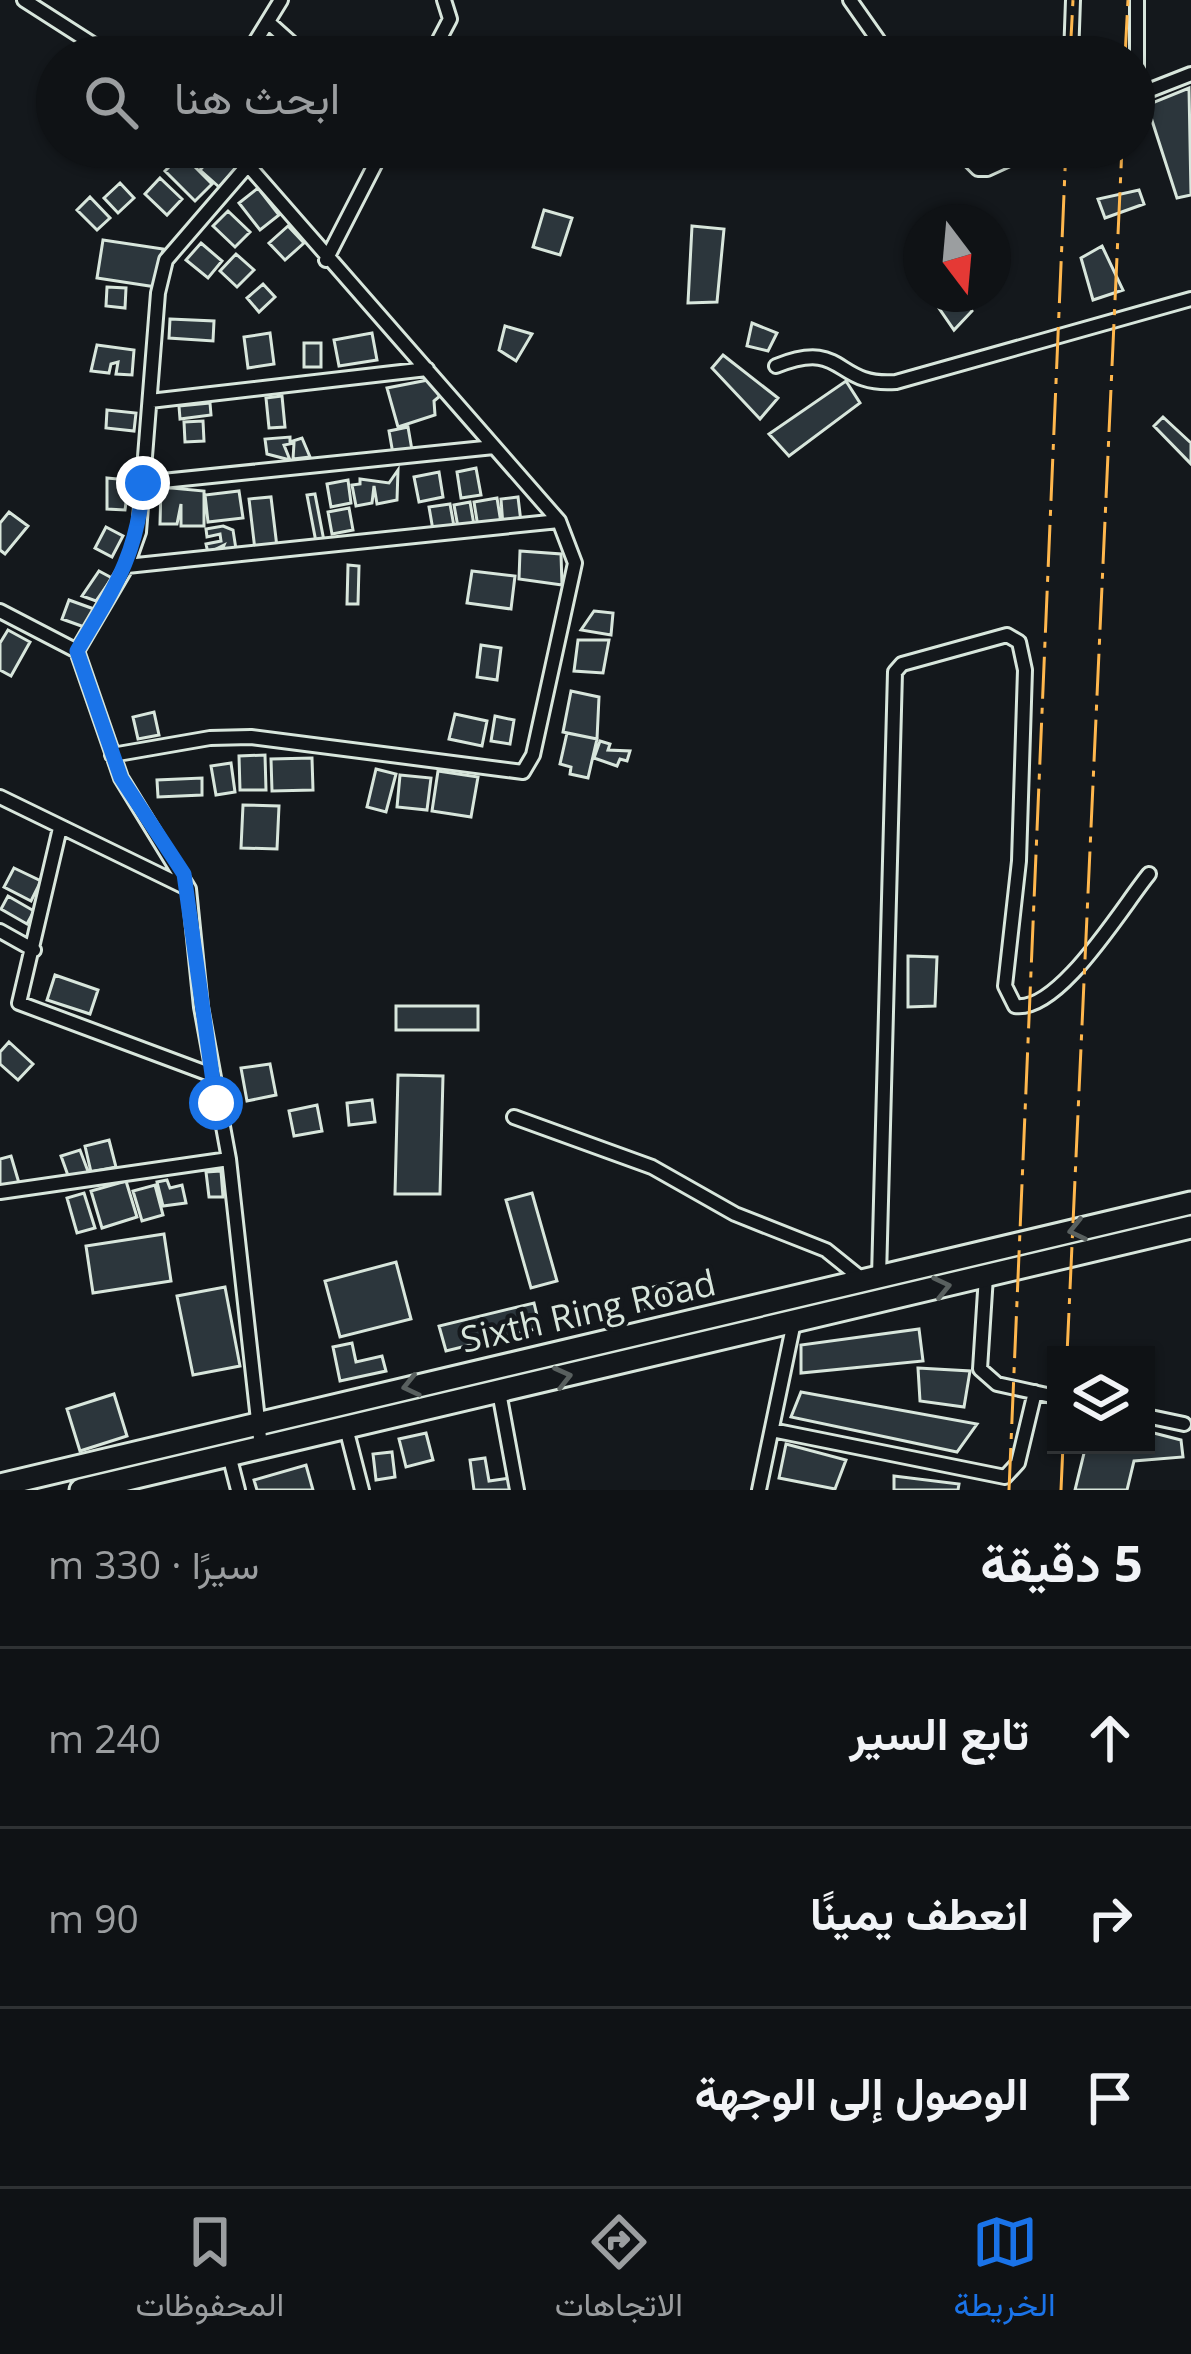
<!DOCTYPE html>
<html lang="ar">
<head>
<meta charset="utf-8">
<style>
  :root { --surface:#0f1215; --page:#1d2022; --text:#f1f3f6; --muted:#9b9ea0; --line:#2f3234; --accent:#1a73e8 }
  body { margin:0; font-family:"Open Sans",Vazirmatn,sans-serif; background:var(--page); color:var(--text); direction:rtl }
  .controls { position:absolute; right:36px; bottom:36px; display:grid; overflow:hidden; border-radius:0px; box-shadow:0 3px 9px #0004 }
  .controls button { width:108px; height:108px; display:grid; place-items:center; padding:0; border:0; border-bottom:3px solid var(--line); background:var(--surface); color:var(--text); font:60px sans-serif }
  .compass { position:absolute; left:903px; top:204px; width:108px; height:108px; border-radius:50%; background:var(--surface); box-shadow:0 3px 9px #0004; rotate:164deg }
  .stop { position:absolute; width:36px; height:36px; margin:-27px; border:9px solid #1a73e8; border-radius:50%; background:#fff }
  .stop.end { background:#1a73e8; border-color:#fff; box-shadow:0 3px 12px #0008 }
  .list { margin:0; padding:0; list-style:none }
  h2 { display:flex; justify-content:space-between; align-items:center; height:156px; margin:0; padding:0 48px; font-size:51px }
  h2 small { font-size:39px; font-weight:400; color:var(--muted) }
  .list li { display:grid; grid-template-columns:78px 1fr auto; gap:36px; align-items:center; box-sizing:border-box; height:180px; padding:0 48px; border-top:3px solid var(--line) }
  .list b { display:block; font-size:45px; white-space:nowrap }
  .list em { font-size:39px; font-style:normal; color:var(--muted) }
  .icon { flex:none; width:66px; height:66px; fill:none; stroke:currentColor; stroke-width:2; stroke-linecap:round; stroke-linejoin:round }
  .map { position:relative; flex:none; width:1191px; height:1490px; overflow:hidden; direction:ltr }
  .search { position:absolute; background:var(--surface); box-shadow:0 3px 9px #0004; left:36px; right:36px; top:36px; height:132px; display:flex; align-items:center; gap:30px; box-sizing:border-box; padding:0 42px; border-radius:66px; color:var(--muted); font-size:45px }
  .sheet { height:696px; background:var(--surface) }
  nav { display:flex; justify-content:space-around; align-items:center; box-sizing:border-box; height:168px; border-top:3px solid var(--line); background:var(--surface); font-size:33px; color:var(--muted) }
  nav a { display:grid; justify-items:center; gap:6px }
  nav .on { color:var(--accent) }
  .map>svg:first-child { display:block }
  .building { fill:#2c363c; stroke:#d8e6dc; stroke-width:3 }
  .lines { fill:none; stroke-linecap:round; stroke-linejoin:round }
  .minor-casing { stroke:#d8e6dc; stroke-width:18 }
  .trunk-casing { stroke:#d8e6dc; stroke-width:27 }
  .minor { stroke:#14181c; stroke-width:12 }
  .trunk { stroke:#14181c; stroke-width:21 }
  .power { stroke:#ffb74d; stroke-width:3; stroke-dasharray:42 9 6 9; stroke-linecap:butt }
  .oneway { stroke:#59605f }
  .route { stroke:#1a73e8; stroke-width:15 }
  .labels { text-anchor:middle; stroke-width:9; stroke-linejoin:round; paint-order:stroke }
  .street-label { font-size:36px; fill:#d8e6dc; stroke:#14181c }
</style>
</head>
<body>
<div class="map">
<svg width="1191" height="1490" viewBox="0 0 1191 1490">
  <rect width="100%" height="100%" fill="#14181c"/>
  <path class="building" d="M1189,88L1191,195L1177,198L1147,105Z
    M220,148L239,165L219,187L200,170Z
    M182,154L212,184L195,201L165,171Z
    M160,178L182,199L167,215L145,194Z
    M120,183L134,198L118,213L104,198Z
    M258,188L279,215L260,230L239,203Z
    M1139,190L1144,204L1105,218L1098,199Z
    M90,197L110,218L97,230L77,210Z
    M544,210L572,218L560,255L533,247Z
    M228,211L250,232L235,247L213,226Z
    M288,226L304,243L285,260L269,243Z
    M692,226L724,229L717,302L688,303Z
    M103,240L163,249L156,287L97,278Z
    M201,243L222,261L208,278L186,260Z
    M1102,246L1123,290L1093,300L1081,258Z
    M236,254L254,270L237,287L220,271Z
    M263,284L275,297L259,312L247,298Z
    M107,287L126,288L125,308L106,306Z
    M937,294H964L972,311L954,330L932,298Z
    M170,319L214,321L213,341L169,338Z
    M752,323L777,333L768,351L747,346Z
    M505,326L532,334L516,361L499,350Z
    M270,333L274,364L248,368L244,337Z
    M372,333L377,360L339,366L334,340Z
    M304,343H321V367H304Z
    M97,345L134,350L132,375L116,374L118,362L111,364L109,373L91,371Z
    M723,355L778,398L760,419L712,368Z
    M428,380L440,396L434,401L435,415L398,427L387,388Z
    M846,381L860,403L789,456L769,434Z
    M282,396L285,427L269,428L266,398Z
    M210,403L211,415L180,419L179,406Z
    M107,410L136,413L134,431L106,428Z
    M1163,417L1191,443V464L1154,426Z
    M203,421L204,441L185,442L184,422Z
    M408,427L412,450L393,454L389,431Z
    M290,437V442L302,438L310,457L293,459L294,443L284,445L290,460L267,454L265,439Z
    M476,468L481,495L461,498L457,472Z
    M398,470L397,500L377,504L374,486L372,503L356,506L352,485L360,484V479L389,483Z
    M439,472L443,497L419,502L414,477Z
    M107,478L129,480L125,510L107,509Z
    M348,480L351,503L331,507L327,484Z
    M161,487L204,491V526H181V504L177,524H160Z
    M239,491L243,518L208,522L205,495Z
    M315,494L324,541L316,542L307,495Z
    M271,497L277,547L255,550L249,499Z
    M518,497L521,522L503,526L501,499Z
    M497,498L501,523L478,527L474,502Z
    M470,502L474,525L458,527L454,505Z
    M450,504L455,532L434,536L429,507Z
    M349,508L353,530L332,534L328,512Z
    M9,512L28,526L5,554L0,550V523Z
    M223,526L233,530L236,549L222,550L224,545L208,553L206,544L221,541L220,534L207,537L206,529Z
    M106,527L123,536L112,557L95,548Z
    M520,551L561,554L562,585L519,579Z
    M348,565L359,566L358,604H347Z
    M99,571L112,578L96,601L82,596Z
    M472,571L515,576L511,609L467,603Z
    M69,600L94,609L87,628L62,619Z
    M594,611L613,613L611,635L581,630Z
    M8,630L30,642L11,676L0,670V643Z
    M578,640H609L603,673L574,671Z
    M481,645L501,648L497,680L477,677Z
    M571,691L599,697L597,739L563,732Z
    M154,712L159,735L138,739L133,717Z
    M455,714L487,721L482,746L449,739Z
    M495,716L514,720L510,744L491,741Z
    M567,733L597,739L588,778L570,774L571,767L560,764Z
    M600,741L610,744L608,750L630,751L627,761L620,759L617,766L594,758Z
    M265,755L266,790H240L239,756Z
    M312,758L313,790L272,791L271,759Z
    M231,763L235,792L216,795L211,766Z
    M376,769L396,774L386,812L367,807Z
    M438,771L478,777L471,817L432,811Z
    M400,775L431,778L427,810L397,807Z
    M202,778V795L158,797L157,780Z
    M243,805L279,806L277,849L241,848Z
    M14,868L41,881L31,901L4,887Z
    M8,896L34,911L27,924L1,909Z
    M908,956L937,957L935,1006L908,1007Z
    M55,975L98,990L90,1014L47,1000Z
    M396,1006H478V1030H396Z
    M9,1042L33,1064L18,1080L0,1064V1052Z
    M270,1064L276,1095L247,1101L241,1068Z
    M398,1075L443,1076L440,1194H395Z
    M372,1100L375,1122L349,1125L347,1103Z
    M317,1105L322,1131L294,1136L289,1111Z
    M109,1140L116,1167L91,1172L85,1146Z
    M80,1150L89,1174L70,1181L61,1156Z
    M11,1156L19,1183L0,1188V1159Z
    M221,1171L223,1197H209L206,1172Z
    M167,1180L170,1188L182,1185L186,1203L163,1206L157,1182Z
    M126,1181L137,1217L102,1228L91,1191Z
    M155,1185L163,1215L142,1221L133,1191Z
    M84,1193L95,1228L77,1233L67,1198Z
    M532,1193L557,1281L531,1288L506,1200Z
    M164,1234L171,1281L93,1293L86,1246Z
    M396,1262L411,1319L340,1337L325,1281Z
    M679,1281L684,1300L666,1305L660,1286Z
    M657,1286L662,1304L637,1311L632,1293Z
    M225,1287L240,1366L193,1375L177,1296Z
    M534,1303L540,1328L446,1351L439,1326Z
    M919,1329L923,1361L801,1373V1345Z
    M352,1343L356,1362L382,1356L386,1371L340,1381L333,1347Z
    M918,1368L970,1371L964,1407L920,1401Z
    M801,1392L977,1424L957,1452L791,1417Z
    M114,1394L127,1436L80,1451L67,1409Z
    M1146,1431L1181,1440L1183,1457L1134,1461L1127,1490H1075L1086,1445H1146Z
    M426,1433L433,1460L406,1467L399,1439Z
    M786,1444L846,1460L835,1489L779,1478Z
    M392,1452L395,1477L376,1480L373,1454Z
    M485,1458L489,1481L510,1478L512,1490H474L470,1460Z
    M306,1465L313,1490H257L254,1480Z
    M894,1476L959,1484L958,1490H894Z"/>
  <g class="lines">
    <defs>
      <path id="minor" d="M24,0L113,57
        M850,0L890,57
        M268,22L307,57
        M246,57L281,0
        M430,57L450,19L444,0
        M1071,57L1073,0
        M1137,95V0
        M1135,96L1191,74
        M956,147L978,169H987L1035,147
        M247,166L166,260L158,293L139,532L127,566L77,651L121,778L189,889L201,1007L229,1159L261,1447
        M326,260L384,147
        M776,366C846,338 833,387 896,382L1191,299
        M150,401L427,369
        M143,483L494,447
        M127,566L559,521
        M0,611L77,651
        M112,755L210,738L251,737L523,772L533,755L575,563L559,521L232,147
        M0,797L189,889
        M60,828L19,1003L212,1075
        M0,931L34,950
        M514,1117L652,1167L735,1214L826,1250L862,1279
        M0,1192L229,1159
        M986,1276L980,1369L997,1384L1056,1397
        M879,1277L895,672L902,664L1007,635L1019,642L1025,670L1019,861L1005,986L1015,1006C1059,1013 1122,907 1149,874
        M499,1392L517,1490
        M1146,1416L1184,1424
        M346,1428L362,1490
        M772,1430L1005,1477L1018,1463L1035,1392
        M229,1455L238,1490
        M759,1490L794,1322"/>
      <path id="trunk" d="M0,1485L1191,1203
        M81,1490L1191,1227"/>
    </defs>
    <use href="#minor" class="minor-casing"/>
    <use href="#trunk" class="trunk-casing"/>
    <use href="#minor" class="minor"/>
    <use href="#trunk" class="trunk"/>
    <path class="power" d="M1070,57L1073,0
      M1125,57L1128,0
      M1067,1355L1122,147
      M1009,1490L1066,147
      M1061,1490L1063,1445"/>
  </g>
  <defs><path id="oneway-chevron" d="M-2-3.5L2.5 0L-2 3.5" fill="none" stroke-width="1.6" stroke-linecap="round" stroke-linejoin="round" transform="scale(3)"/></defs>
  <g class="oneway">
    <use href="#oneway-chevron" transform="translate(1077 1230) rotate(167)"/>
    <use href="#oneway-chevron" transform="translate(942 1287) rotate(-13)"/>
    <use href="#oneway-chevron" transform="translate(563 1377) rotate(-14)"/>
    <use href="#oneway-chevron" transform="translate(411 1386) rotate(167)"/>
  </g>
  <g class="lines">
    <path class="route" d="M143,483C138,555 113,590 77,651L121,778L184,874L216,1103"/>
  </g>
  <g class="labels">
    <g class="street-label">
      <text transform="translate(588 1311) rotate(-13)" y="13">Sixth Ring Road</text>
    </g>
  </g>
</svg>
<div class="controls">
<button><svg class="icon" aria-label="layers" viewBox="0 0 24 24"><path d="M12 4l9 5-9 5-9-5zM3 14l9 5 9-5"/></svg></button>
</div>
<svg class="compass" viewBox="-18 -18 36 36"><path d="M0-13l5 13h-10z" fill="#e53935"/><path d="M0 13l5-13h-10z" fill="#9b9ea0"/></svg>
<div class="stop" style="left:216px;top:1103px"></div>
<div class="stop end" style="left:143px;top:483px"></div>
<div class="search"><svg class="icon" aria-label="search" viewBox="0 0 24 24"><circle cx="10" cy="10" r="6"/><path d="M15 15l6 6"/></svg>ابحث هنا</div>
</div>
<section class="sheet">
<h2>5 دقيقة<small>سيرًا · 330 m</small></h2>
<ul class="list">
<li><svg class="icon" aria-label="ahead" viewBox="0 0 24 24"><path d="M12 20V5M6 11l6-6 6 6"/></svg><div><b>تابع السير</b></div><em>240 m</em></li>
<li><svg class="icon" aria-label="right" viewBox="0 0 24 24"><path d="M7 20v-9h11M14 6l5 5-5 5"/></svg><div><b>انعطف يمينًا</b></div><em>90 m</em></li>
<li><svg class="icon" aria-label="arrive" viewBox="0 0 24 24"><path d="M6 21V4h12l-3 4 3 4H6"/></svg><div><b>الوصول إلى الوجهة</b></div></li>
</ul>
</section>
<nav>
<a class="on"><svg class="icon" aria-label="map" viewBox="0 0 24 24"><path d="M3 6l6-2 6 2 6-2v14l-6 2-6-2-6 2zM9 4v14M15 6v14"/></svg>الخريطة</a>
<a><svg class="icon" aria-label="directions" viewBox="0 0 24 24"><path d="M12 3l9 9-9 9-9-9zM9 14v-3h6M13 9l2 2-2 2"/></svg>الاتجاهات</a>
<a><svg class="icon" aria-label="saved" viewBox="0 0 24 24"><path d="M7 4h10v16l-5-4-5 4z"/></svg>المحفوظات</a>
</nav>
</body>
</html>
